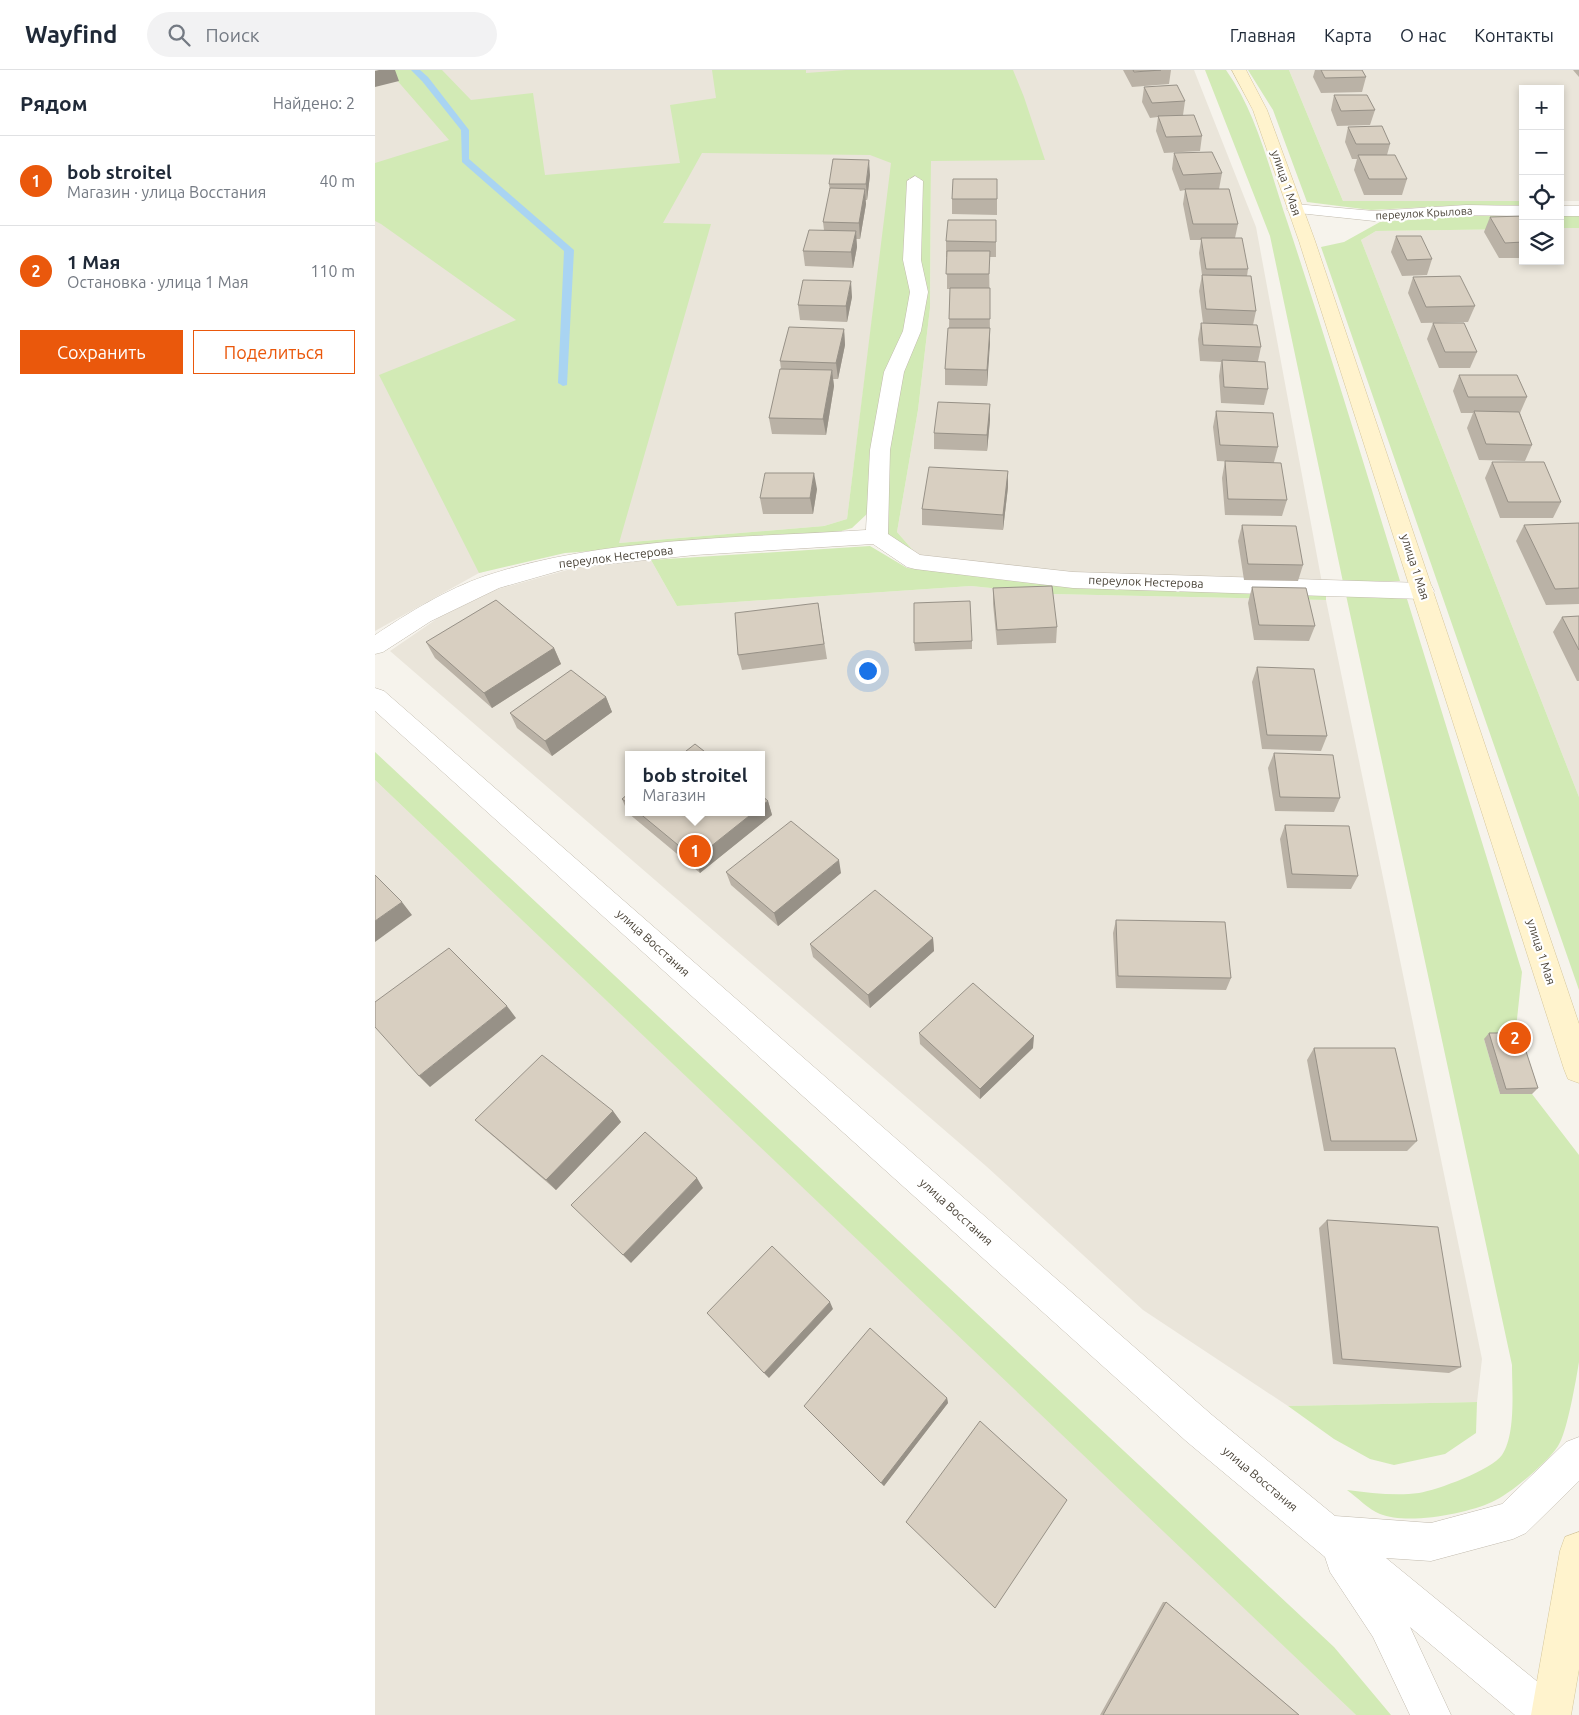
<!DOCTYPE html>
<html lang="ru">
<head>
<meta charset="utf-8">
<style>
  :root { --surface:#fff; --page:#f2f2f3; --text:#1f2937; --muted:#747a83; --line:#e0e1e3; --accent:#ea580c }
  body { margin:0; font-family:Ubuntu,sans-serif; background:var(--page); color:var(--text) }
  .controls { position:absolute; right:15px; top:15px; display:grid; overflow:hidden; border-radius:0px; box-shadow:0 2px 8px #0003 }
  .controls button { width:45px; height:45px; display:grid; place-items:center; padding:0; border:0; border-bottom:1px solid var(--line); background:var(--surface); color:var(--text); font:25px sans-serif }
  .you { position:absolute; left:492px; top:600px; width:18px; height:18px; margin:-12px; border:4px solid #fff; border-radius:50%; background:#1a73e8; box-shadow:0 0 0 8px #1a73e833 }
  .badge { display:grid; place-items:center; width:32px; height:32px; border-radius:50%; background:var(--accent); color:#fff; font-size:16px; font-weight:700 }
  .pin { position:absolute; translate:-50% -50%; border:2px solid #fff; box-shadow:0 1px 5px #0006 }
  .popup { position:absolute; left:250px; top:681px; width:140px; height:65px; box-sizing:border-box; display:grid; place-content:center; border-radius:0px; background:var(--surface); filter:drop-shadow(0 1px 4px #0005); font-size:16px; white-space:nowrap; color:var(--muted) }
  .popup b { font-size:19px; color:var(--text) }
  .popup::after { content:''; position:absolute; left:50%; top:100%; margin-left:-10px; border:10px solid transparent; border-top-color:var(--surface) }
  .list { margin:0; padding:0; list-style:none }
  h2 { display:flex; justify-content:space-between; align-items:center; height:65px; margin:0; padding:0 20px; font-size:21px }
  h2 small { font-size:16px; font-weight:400; color:var(--muted) }
  .list li { display:grid; grid-template-columns:32px 1fr auto; gap:15px; align-items:center; box-sizing:border-box; height:90px; padding:0 20px; border-top:1px solid var(--line) }
  .list b { display:block; font-size:19px; white-space:nowrap }
  .list p { margin:0; font-size:16px; white-space:nowrap; color:var(--muted) }
  .list em { font-size:16px; font-style:normal; color:var(--muted) }
  .actions { display:flex; gap:10px; padding:15px 20px }
  .actions a { flex:1; padding:11px 0; border:1px solid var(--accent); border-radius:0px; text-align:center; font-size:18px; color:var(--accent) }
  .actions .main { background:var(--accent); color:#fff }
  .icon { flex:none; width:28px; height:28px; fill:none; stroke:currentColor; stroke-width:2; stroke-linecap:round; stroke-linejoin:round }
  .map { position:relative; flex:none; width:1204px; height:1645px; overflow:hidden }
  header { display:flex; align-items:center; gap:30px; box-sizing:border-box; height:70px; padding:0 25px; background:var(--surface); border-bottom:1px solid var(--line) }
  header strong { font-size:24px }
  nav { display:flex; gap:28px; margin-inline-start:auto; font-size:18px }
  .search { width:350px; height:45px; background:var(--page); display:flex; align-items:center; gap:12px; box-sizing:border-box; padding:0 18px; border-radius:28px; color:var(--muted); font-size:19px }
  main { display:flex }
  aside { flex:1; background:var(--surface) }
  .map>svg:first-child { display:block }
  .residential { fill:#eae5da; fill-rule:evenodd }
  .green { fill:#d2eab5; fill-rule:evenodd }
  .lines { fill:none; stroke-linecap:round; stroke-linejoin:round }
  .stream { fill:#a9d4f2; fill-rule:evenodd }
  .minor-casing { stroke:#c2bbae; stroke-width:1 }
  .tertiary-casing { stroke:#c2bbae; stroke-width:1 }
  .secondary-casing { stroke:#d6c79b; stroke-width:1 }
  .minor { fill:#fff; fill-rule:evenodd }
  .tertiary { fill:#fff; fill-rule:evenodd }
  .secondary { fill:#fff3cd; fill-rule:evenodd }
  .wall { fill:#bab2a6 }
  .shaded-wall { fill:#979187 }
  .building { fill:#d8cfc1; stroke:#979187 }
  .labels { text-anchor:middle; stroke-width:4.5; stroke-linejoin:round; paint-order:stroke }
  .far-street-label { font-size:11px; fill:#4b4439; stroke:#fff }
  .street-label { font-size:12px; fill:#4b4439; stroke:#fff }
</style>
</head>
<body>
<header>
<strong>Wayfind</strong>
<div class="search"><svg class="icon" aria-label="search" viewBox="0 0 24 24"><circle cx="10" cy="10" r="6"/><path d="M15 15l6 6"/></svg>Поиск</div>
<nav><a>Главная</a><a>Карта</a><a>О нас</a><a>Контакты</a></nav>
</header>
<main>
<aside>
<h2>Рядом<small>Найдено: 2</small></h2>
<ul class="list">
<li><span class="badge">1</span><div><b>bob stroitel</b><p>Магазин · улица Восстания</p></div><em>40 m</em></li>
<li><span class="badge">2</span><div><b>1 Мая</b><p>Остановка · улица 1 Мая</p></div><em>110 m</em></li>
</ul>
<div class="actions"><a class="main">Сохранить</a><a>Поделиться</a></div>
</aside>
<div class="map">
<svg width="1204" height="1645" viewBox="0 0 1204 1645">
  <rect width="100%" height="100%" fill="#f6f3ec"/>
  <path class="residential" d="M0,0H819L881,157L947,513L701,503L543,486L522,462L543,340L555,238L556,91L517,93L472,449L449,456L195,477L104,503L0,561Z
    M914,0H1204V131H1185V19H1148V131H968Z
    M1185,158H1204V727L986,170L1001,161L1148,159V191H1185Z
    M276,490L302,536L596,516L676,524L951,530L1107,1289L1102,1332L913,1336L768,1240L611,1096L15,581L63,548L120,520L196,499ZM254,685H386V742H254Z
    M0,710L789,1461L981,1645H0Z"/>
  <path class="green" d="M13,0H67L96,30L158,23L170,105L305,93L295,35L341,28L337,0H431V3L471,0H638L649,27L670,90L556,91L555,238L543,340L522,462L543,486L511,464L512,382L526,305L546,259L551,222L542,189L545,108H534L529,191L537,221L531,260L512,303L498,380L493,443L477,458L456,464L190,483L104,503L4,305L141,250L6,154L0,151V93L74,70ZM327,83L495,85L516,93L472,449L449,456L244,473L336,154L288,153Z
    M830,0H851C883,45 895,102 913,154C952,272 988,392 1025,511L968,512L895,166Z
    M873,0H914L968,131H1148V135H1092L996,140L932,132L898,40Z
    M1095,146H1148V159L1001,161L986,170L1204,727V920L946,177L969,172L1005,152Z
    M1185,146H1204V158H1185Z
    M495,476L532,498L696,515L951,524V530L676,524L596,516L302,536L276,490Z
    M971,525L1032,529L1147,902L1140,968L1109,969L1125,1024H1157L1204,1085V1292C1201,1310 1192,1363 1183,1376C1172,1393 1135,1424 1117,1432C1091,1444 1032,1455 1005,1444C994,1440 982,1427 972,1420C995,1423 1021,1426 1044,1423C1062,1420 1117,1400 1127,1385C1141,1365 1137,1319 1137,1295Z
    M0,682L959,1577L1016,1645H981L0,710Z
    M1102,1332L1101,1363L1070,1384L1019,1395L995,1389L959,1369L913,1336Z"/>
  <g class="lines">
    <path class="stream" d="M36,0H45L53,7L94,60V89L199,180L192,315L188,316L183,313L189,181L87,92L86,60L47,11Z"/>
    <defs>
      <path id="minor" d="M540,106L548,111L546,190L553,222L546,261L529,302L515,380L513,464L545,485L698,502L1048,513L1056,515L1059,521L1056,527L1048,529L698,518L540,499L532,497L498,474L320,485L194,498L124,518L56,551L8,582L0,584V565C33,543 72,519 110,506C227,467 368,468 491,460L495,380L509,302L528,261L535,222L528,190L532,111Z
        M920,134L999,141L1091,135L1148,136V146L1091,145L999,151L914,142L912,139Z
        M1185,136H1204V146H1185Z"/>
      <path id="tertiary" d="M0,618L9,621L837,1345L960,1446L1056,1453L1127,1434L1191,1372L1204,1367V1411L1151,1463L1138,1469L1056,1491L1011,1488L1186,1631L1192,1645H1140L1035,1557L1076,1645H1035L998,1567L955,1502L950,1487L811,1371L0,641Z"/>
      <path id="secondary" d="M857,0H871L892,40L940,171L1204,954V1013L1193,1009L1189,999L924,171L878,40Z
        M1204,1462V1599L1196,1645H1156L1185,1481L1190,1467Z"/>
    </defs>
    <use href="#minor" class="minor-casing"/>
    <use href="#tertiary" class="tertiary-casing"/>
    <use href="#secondary" class="secondary-casing"/>
    <use href="#minor" class="minor"/>
    <use href="#tertiary" class="tertiary"/>
    <use href="#secondary" class="secondary"/>
  </g>
  <path class="wall" d="M748,0H796L794,14L757,17Z
    M940,0H987L991,7L987,22L946,23L938,7Z
    M1198,0H1204V7Z
    M769,17L810,31L808,45L827,66L825,81L789,83L781,61L783,47L775,48L767,32Z
    M959,25L1000,40L995,55L962,56L956,40Z
    M973,57L1015,74L1012,85L1032,109L1027,125H989L979,100L982,89H977L970,72Z
    M799,83L847,103L844,119L863,154L860,168L873,199L872,206L881,241L878,255L886,277L883,291L893,319L889,335L846,333L844,306L846,292L825,291L823,269L826,253H828L824,221L827,205L824,183L826,170H815L808,134L810,120L805,121L797,99Z
    M495,105L492,130H490L491,134L485,169H481L482,177L478,198L430,196L428,181L449,160L448,152L455,122L454,114Z
    M622,109V145L577,144V129Z
    M1148,146V188H1124L1109,162L1115,147Z
    M621,150V187H614L615,265L612,316L570,315V299L574,258L575,219H572V187H571V171Z
    M1021,166L1057,189L1052,205L1027,206L1016,182Z
    M1038,207L1100,236L1093,252L1046,253L1033,223Z
    M477,227L472,252L425,250L423,235Z
    M1058,253L1102,282L1095,298H1064L1052,269Z
    M469,259L470,275L463,309H458L459,316L451,365L397,364L394,348L406,299L405,291Z
    M1084,305L1152,327L1145,343L1157,375L1150,391L1104,390L1092,358L1098,343H1086L1078,321Z
    M841,341L903,377L899,392L912,430L907,446L850,445L847,408L850,391L864,392L842,391L838,357Z
    M615,350L612,381L559,379V363Z
    M1117,392L1186,432L1178,448H1125L1110,408Z
    M633,401V417L628,460L547,455V439Z
    M442,419L438,444H388L385,428Z
    M1204,453V534L1171,535L1141,471L1149,455Z
    M867,455L928,495L923,511L869,510L863,471Z
    M877,517L940,556L934,571L879,570L873,533Z
    M618,518L682,557L681,573L622,575L618,534Z
    M443,533L452,589L367,600L363,585Z
    M1204,546V611H1202L1178,562L1187,547Z
    M597,571V579L540,581L539,573Z
    M51,572L179,578L186,594L117,638L60,588Z
    M882,597L952,666L946,681L887,679L877,612Z
    M231,627L237,642L177,686L142,658L135,643Z
    M899,683L965,728L959,742L900,741L893,698Z
    M254,723V742H386L393,731L397,745L325,803L253,743L247,729Z
    M910,755L983,806L976,819L912,818L905,769Z
    M351,802L466,803L403,856L356,815Z
    M741,850L856,908L851,920L741,918L738,863Z
    M558,868L559,881L495,938L438,887L435,874Z
    M544,963L658,978L605,1029L545,974Z
    M1114,963L1163,1018L1157,1024H1125L1109,969Z
    M939,978L1042,1071L1032,1081H949L932,990Z
    M238,1041L246,1052L181,1120L111,1060L100,1050Z
    M952,1150L1086,1297L1074,1303L958,1294L944,1158Z
    M572,1328L573,1333L509,1416L429,1336Z
    M788,1532H791L924,1645H725Z"/>
  <path class="shaded-wall" d="M4,0H20L24,11L0,17V1Z
    M494,90L495,105L492,130L491,114Z
    M490,119L491,134L485,169L484,153Z
    M481,161L482,177L478,198L476,182Z
    M476,211L477,227L472,252L471,236Z
    M615,258V274L612,316V300Z
    M469,259L470,275L463,309L461,293Z
    M457,300L459,316L451,365L448,349Z
    M615,334V350L612,381V365Z
    M633,401V417L628,460V445Z
    M439,403L442,419L438,444L435,428Z
    M179,578L186,594L117,638L109,623Z
    M231,627L237,642L177,686L170,671Z
    M393,731L397,745L325,803L320,789L379,742H386V736Z
    M464,790L466,803L403,856L399,843Z
    M27,832L37,845L0,872V851Z
    M558,868L559,881L495,938L493,925Z
    M132,936L141,948L55,1017L44,1006Z
    M659,966L658,978L605,1029V1019Z
    M238,1041L246,1052L181,1120L171,1110Z
    M322,1108L328,1118L256,1193L248,1185Z
    M455,1232L458,1239L394,1308L389,1303Z
    M572,1328L573,1333L509,1416L506,1413Z"/>
  <path class="building" d="M758,0H786L759,2Z
    M946,0H987L991,7L950,8Z
    M802,15L810,31L777,33L769,17Z
    M959,25H992L1000,40L966,41Z
    M819,45L827,66L791,67L783,46Z
    M1007,56L1015,74H981L973,57Z
    M837,82L847,103L808,105L799,83Z
    M983,85H1020L1032,109H994Z
    M458,89L494,90L491,114H454Z
    M578,109H622V129H577Z
    M455,118L490,119L484,153L448,152Z
    M810,119H854L863,154H818Z
    M1148,146V172L1130,173L1115,147Z
    M573,150H621V172L571,171Z
    M434,160L481,161L476,182L428,181Z
    M1021,166H1046L1057,189L1032,190Z
    M826,168H867L873,199H831Z
    M572,181H615L614,204H571Z
    M827,205L876,206L881,241L831,239Z
    M1085,206L1100,236L1051,237L1038,207Z
    M428,210L476,211L471,236L423,235Z
    M575,218H615V249H574Z
    M826,253L882,255L886,277L828,275Z
    M1058,253H1089L1102,282H1070Z
    M414,257L469,259L461,293L405,291Z
    M573,258H615L612,300L570,299Z
    M847,290L890,292L893,319L849,317Z
    M405,299L457,300L448,349L394,348Z
    M1084,305H1142L1152,327H1093Z
    M563,332L615,334L612,365L559,363Z
    M841,341L898,343L903,377L845,375Z
    M1099,341L1144,342L1157,375L1111,374Z
    M850,391L906,393L912,430L853,429Z
    M1117,392H1169L1186,432H1133Z
    M554,397L633,401L628,445L547,439Z
    M390,403H439L435,428H385Z
    M1204,453V518L1180,519L1149,455Z
    M867,455L921,456L928,495L873,494Z
    M677,516L682,557L622,560L618,518Z
    M877,517L931,518L940,556L884,555Z
    M121,530L179,578L109,623L51,572Z
    M595,531L597,571L539,573V533Z
    M443,533L449,574L363,585L360,543Z
    M1204,546V580L1187,547Z
    M882,597L939,599L952,666L892,665Z
    M196,600L231,627L170,671L135,643Z
    M320,674L334,685H306Z
    M899,683L958,685L965,728L905,727Z
    M254,723V734L247,729Z
    M386,725L393,731L386,736Z
    M263,742H379L320,789Z
    M416,751L464,790L399,843L351,802Z
    M910,755L974,756L983,806L917,804Z
    M0,805L27,832L0,851Z
    M500,820L558,868L493,925L435,874Z
    M741,850L850,852L856,908L743,906Z
    M74,878L132,936L44,1006L0,957V932Z
    M598,913L659,966L605,1019L544,963Z
    M1114,963H1145L1163,1018L1131,1019Z
    M939,978H1020L1042,1071H956Z
    M167,985L238,1041L171,1110L100,1050Z
    M270,1062L322,1108L248,1185L196,1135Z
    M952,1150L1063,1157L1086,1297L967,1289Z
    M397,1176L455,1232L389,1303L332,1243Z
    M495,1258L572,1328L506,1413L429,1336Z
    M605,1351L692,1430L620,1538L531,1452Z
    M791,1532L924,1645H728Z"/>
  <g class="labels">
    <g class="far-street-label">
      <text transform="translate(1049 143) rotate(-3)" y="4">переулок Крылова</text>
    </g>
    <g class="street-label">
      <text transform="translate(911 113) rotate(71)" y="4">улица 1 Мая</text>
      <text transform="translate(241 487) rotate(-7)" y="4">переулок Нестерова</text>
      <text transform="translate(1040 497) rotate(72)" y="4">улица 1 Мая</text>
      <text transform="translate(771 512) rotate(2)" y="4">переулок Нестерова</text>
      <text transform="translate(278 873) rotate(42)" y="4">улица Восстания</text>
      <text transform="translate(1166 882) rotate(72)" y="4">улица 1 Мая</text>
      <text transform="translate(581 1142) rotate(42)" y="4">улица Восстания</text>
      <text transform="translate(885 1409) rotate(40)" y="4">улица Восстания</text>
    </g>
  </g>
</svg>
<div class="controls">
<button>+</button>
<button>−</button>
<button><svg class="icon" aria-label="locate" viewBox="0 0 24 24"><circle cx="12" cy="12" r="6"/><path d="M12 2v4M12 18v4M2 12h4M18 12h4"/></svg></button>
<button><svg class="icon" aria-label="layers" viewBox="0 0 24 24"><path d="M12 4l9 5-9 5-9-5zM3 14l9 5 9-5"/></svg></button>
</div>
<div class="you"></div>
<div class="pin badge" style="left:320px;top:781px">1</div>
<div class="popup"><b>bob stroitel</b>Магазин</div>
<div class="pin badge" style="left:1140px;top:968px">2</div>
</div>
</main>
</body>
</html>
